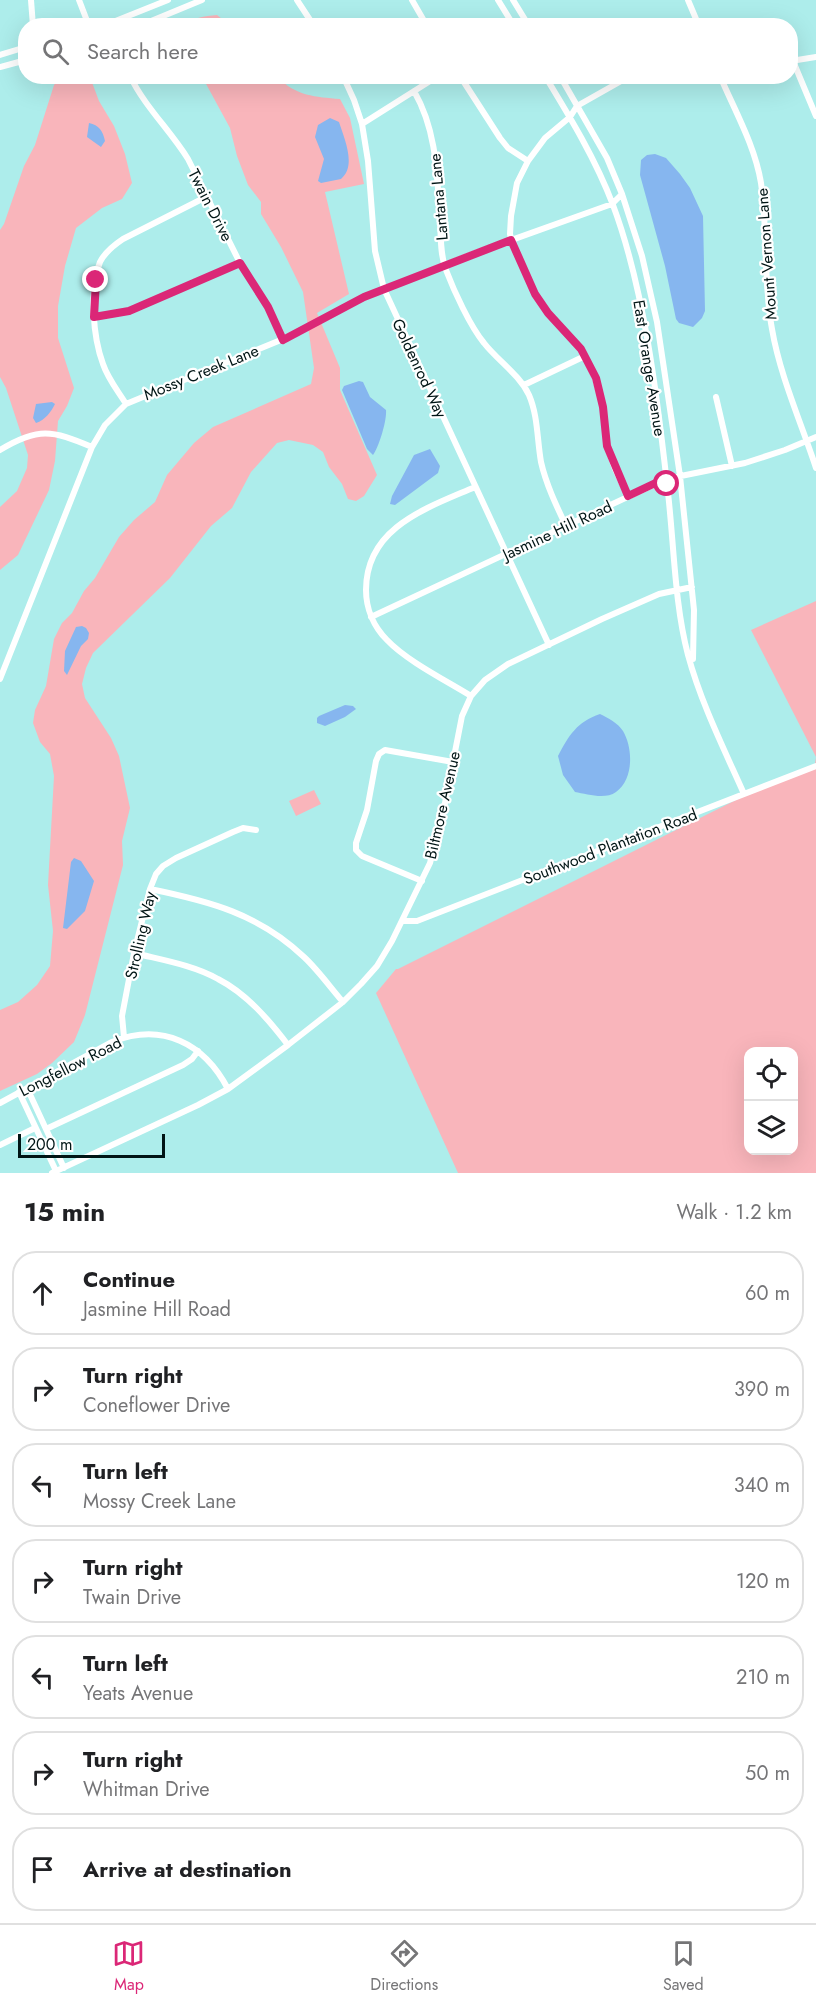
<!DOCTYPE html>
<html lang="en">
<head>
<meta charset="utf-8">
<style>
  :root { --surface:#fff; --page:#f6f6f6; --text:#202124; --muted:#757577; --line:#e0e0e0; --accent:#db2777 }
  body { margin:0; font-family:Jost,sans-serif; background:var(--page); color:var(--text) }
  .controls { position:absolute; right:18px; bottom:18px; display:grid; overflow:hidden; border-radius:12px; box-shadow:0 6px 24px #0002 }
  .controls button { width:54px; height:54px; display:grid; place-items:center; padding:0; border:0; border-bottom:2px solid var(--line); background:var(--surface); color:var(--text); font:30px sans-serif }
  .scale { position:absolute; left:18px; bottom:15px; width:147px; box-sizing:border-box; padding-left:6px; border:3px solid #001515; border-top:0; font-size:16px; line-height:21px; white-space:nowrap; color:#001515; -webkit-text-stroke:4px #fff; paint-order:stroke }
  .stop { position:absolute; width:18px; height:18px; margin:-14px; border:4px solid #db2777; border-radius:50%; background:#fff }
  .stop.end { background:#db2777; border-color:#fff; box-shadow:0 2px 6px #0008 }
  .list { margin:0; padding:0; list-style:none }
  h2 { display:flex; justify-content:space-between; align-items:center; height:78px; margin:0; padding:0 24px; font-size:26px }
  h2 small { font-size:20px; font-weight:400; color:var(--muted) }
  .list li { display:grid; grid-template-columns:39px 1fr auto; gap:18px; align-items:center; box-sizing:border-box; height:84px; margin:0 12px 12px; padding:0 12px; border:2px solid var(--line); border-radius:24px }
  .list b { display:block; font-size:22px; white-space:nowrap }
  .list p { margin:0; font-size:20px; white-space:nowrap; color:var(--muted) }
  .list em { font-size:20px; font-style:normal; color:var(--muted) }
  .icon { flex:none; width:33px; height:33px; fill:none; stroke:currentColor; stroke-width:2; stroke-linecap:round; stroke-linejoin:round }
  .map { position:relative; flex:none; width:816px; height:1173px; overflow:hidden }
  .search { position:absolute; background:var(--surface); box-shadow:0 6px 24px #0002; left:18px; right:18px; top:18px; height:66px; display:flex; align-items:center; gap:15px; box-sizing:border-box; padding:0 21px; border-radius:24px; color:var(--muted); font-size:22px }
  .sheet { height:750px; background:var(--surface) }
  nav { display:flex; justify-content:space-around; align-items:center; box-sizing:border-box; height:84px; border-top:2px solid var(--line); background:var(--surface); font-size:16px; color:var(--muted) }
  nav a { display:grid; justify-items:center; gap:3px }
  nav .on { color:var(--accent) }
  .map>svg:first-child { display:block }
  .green { fill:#f9b5bb; fill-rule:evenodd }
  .water { fill:#86b6ef }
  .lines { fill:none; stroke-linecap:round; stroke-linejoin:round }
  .minor { stroke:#fff; stroke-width:6 }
  .route { stroke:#db2777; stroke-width:8 }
  .labels { text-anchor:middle; stroke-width:4.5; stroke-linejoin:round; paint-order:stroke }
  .street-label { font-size:16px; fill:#001515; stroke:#fff }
</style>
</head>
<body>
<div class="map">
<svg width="816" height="1173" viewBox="0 0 816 1173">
  <rect width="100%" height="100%" fill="#adedeb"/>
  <path class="green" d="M217,15L230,25H183C193,18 204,16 217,15Z
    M61,77H90L99,101L114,126L125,154L132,183L122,199L102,208L76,228L65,266L58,306V338L74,388L67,406L58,421L55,461L49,490L18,555L0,570V507L17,491L27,468L28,455L6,388L0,377V230L4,224L24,166L35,145L54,85Z
    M198,77H278C295,96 316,97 340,99L350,118L364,184L325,192L349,294L317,313L340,368V390L377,475L364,496L356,501L348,499L342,484L329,467L323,452L313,445L289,440L277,443L251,472L232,508L211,526L170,578L93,653L86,668L82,684L85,698L111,738L119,756L130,808L122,841L123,865L85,1015L74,1042L52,1063L37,1074L0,1091V1010L18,1002L37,985L50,966L53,931L48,885L54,776L50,754L40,742L33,723L35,710L46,686L54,639L62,623L72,613L84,591L95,578L119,537L134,520L155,502L167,475L194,443L213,427L311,384L314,368L303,292L281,247L261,214V202L248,185L237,156L230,128L205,82Z
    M816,601V763L815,764L816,757L751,630Z
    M816,768V1173H458L376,993L396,969H398L738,799ZM748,1052H794V1150H748Z
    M314,790L321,804L296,816L289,801Z"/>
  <path class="water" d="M330,118L339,122C344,138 357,166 341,179L321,183L318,181L324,159L315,137L318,125Z
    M89,123C99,125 103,131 105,141L101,147L87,137Z
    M655,154L666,158L680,174L690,188L703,216L705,311L702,318L693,327L679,323L676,319L665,266L640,175L641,160L647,155Z
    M359,381L363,382L370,397L386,410C387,420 379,447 373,455L367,449L342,390L344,386Z
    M52,402L55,404C51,412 45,420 36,423L33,418L36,404Z
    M430,449L440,466L438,473L395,505L390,504L392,496L414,455Z
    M82,626L86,628L89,633L88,639L81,646L67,675L64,671L65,651L76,627Z
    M345,705L353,706L356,709L345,717L325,726L317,723V718L319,716Z
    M600,714C608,718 618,723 623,731C633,748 634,779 616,792C605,800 587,794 575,792L563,775L558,756C569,735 577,722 600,714Z
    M74,858L81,861L94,881L85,911L67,929L63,928L71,862Z"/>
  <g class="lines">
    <path class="minor" d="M31,0L33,26
      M79,0L89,26
      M297,0L314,26
      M412,0L427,26
      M498,0L514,26
      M513,0L529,26
      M688,0L699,26
      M103,26L168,0
      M139,26L202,0
      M0,55L26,47
      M791,61L816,57
      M793,61L816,116
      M0,67L26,60
      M130,76C145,107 170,130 188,159L240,263L268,307L283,340
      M343,76L354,100L362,124L368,161L375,251L384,289L549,645
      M460,76L500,138L508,148L528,161
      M545,76C570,117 596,160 613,205C644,288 657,395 667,484C674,540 674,602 688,655C701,703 724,749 744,794
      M560,76L607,158L622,194L642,256L657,322L680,476L694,610L693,659
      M720,76C735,111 755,146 761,183C768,231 763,281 772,329C780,376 801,422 816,468
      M414,91C437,131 437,175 440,220C441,236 440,255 446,270C454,291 470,326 484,343C498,361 519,374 529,395C538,416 537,439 541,462C546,484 556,505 566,526
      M362,124L438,76
      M94,317L129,311L240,263
      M524,385L585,356
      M716,397L732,466
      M126,404C118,391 108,379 103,364C93,337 89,289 100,262C105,252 114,245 123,239L206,197
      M0,450C38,427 52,430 92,447
      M628,496L615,469L607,446L603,407L595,378L581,349L548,313L535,294L513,245L510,234L511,216L517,183L528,161L545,138L570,117L577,106L630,76
      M371,617L666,479L745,463L785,450L816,437
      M0,679L92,447L105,425L126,404L293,335L364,297L478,252L612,204L622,194
      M471,696C445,680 407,661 387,640C374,627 366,609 366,590C366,527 427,508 475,487
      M422,881L362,856L356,850V843L367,810L376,761L379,754L385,750L453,762
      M150,889C209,901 259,914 304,957C318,970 330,987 343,1002
      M403,921H417L816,766
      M134,953C162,960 193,965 218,979C247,994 269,1020 288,1045
      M124,1037L122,1016L134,953L150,889L156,874L163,866L176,858L233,832L243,828L256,830
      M27,1088L64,1168
      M19,1092L56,1171
      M0,1103L112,1042C162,1022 204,1043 228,1089
      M46,1129L183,1065L192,1059L198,1051
      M0,1145L35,1128
      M52,1173L198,1105L228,1089L288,1045L343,1002L361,984L377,966L392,941L430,863L443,813L462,716L471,696L485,680L508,664L602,619L659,594L692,587"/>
  </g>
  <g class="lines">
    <path class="route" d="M96,280L94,317L129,311L240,263L268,307L283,340L364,297L511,240L535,294L548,313L581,349L596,378L603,407L607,446L628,496L666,478L667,484"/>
  </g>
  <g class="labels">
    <g class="street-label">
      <text transform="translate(438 197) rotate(-95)" y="6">Lantana Lane</text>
      <text transform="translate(211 205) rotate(63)" y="6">Twain Drive</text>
      <text transform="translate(766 254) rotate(-94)" y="6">Mount Vernon Lane</text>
      <text transform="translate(420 368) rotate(65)" y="6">Goldenrod Way</text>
      <text transform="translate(650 368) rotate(81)" y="6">East Orange Avenue</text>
      <text transform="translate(201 372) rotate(-22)" y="6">Mossy Creek Lane</text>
      <text transform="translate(557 530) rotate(-25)" y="6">Jasmine Hill Road</text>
      <text transform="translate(442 805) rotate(-77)" y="6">Biltmore Avenue</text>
      <text transform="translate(610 846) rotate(-21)" y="6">Southwood Plantation Road</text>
      <text transform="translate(140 935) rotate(-77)" y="6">Strolling Way</text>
      <text transform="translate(70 1066) rotate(-27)" y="6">Longfellow Road</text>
    </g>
  </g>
</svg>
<div class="controls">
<button><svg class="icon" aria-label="locate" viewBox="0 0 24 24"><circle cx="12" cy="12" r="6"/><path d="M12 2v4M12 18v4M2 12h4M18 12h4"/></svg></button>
<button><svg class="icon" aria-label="layers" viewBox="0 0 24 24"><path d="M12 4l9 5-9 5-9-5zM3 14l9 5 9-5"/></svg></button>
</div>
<div class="scale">200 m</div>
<div class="stop" style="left:667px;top:484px"></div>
<div class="stop end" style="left:96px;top:280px"></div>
<div class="search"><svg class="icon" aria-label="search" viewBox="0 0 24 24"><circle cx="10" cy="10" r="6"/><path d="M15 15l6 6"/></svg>Search here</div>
</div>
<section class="sheet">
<h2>15 min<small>Walk · 1.2 km</small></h2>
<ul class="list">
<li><svg class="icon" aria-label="ahead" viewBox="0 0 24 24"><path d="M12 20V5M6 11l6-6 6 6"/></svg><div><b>Continue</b><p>Jasmine Hill Road</p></div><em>60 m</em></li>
<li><svg class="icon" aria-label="right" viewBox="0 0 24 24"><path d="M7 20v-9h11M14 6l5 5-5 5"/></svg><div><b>Turn right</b><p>Coneflower Drive</p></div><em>390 m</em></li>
<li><svg class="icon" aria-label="left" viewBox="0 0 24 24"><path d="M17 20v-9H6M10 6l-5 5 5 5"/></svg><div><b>Turn left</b><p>Mossy Creek Lane</p></div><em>340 m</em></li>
<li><svg class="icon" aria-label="right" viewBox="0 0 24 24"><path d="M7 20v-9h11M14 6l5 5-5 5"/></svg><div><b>Turn right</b><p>Twain Drive</p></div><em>120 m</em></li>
<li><svg class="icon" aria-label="left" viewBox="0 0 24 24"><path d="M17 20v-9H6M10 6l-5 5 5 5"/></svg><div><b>Turn left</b><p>Yeats Avenue</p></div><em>210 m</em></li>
<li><svg class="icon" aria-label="right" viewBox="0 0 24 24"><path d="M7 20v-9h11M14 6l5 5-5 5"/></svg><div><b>Turn right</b><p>Whitman Drive</p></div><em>50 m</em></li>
<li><svg class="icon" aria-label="arrive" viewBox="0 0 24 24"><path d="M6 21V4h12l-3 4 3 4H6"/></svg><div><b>Arrive at destination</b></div></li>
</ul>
</section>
<nav>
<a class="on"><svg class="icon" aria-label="map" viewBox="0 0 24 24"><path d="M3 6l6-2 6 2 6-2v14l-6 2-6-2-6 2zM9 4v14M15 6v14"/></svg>Map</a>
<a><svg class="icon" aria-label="directions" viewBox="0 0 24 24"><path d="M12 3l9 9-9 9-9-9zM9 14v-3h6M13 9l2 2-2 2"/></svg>Directions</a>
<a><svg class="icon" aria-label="saved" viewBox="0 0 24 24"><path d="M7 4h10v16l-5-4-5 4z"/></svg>Saved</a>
</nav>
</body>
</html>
